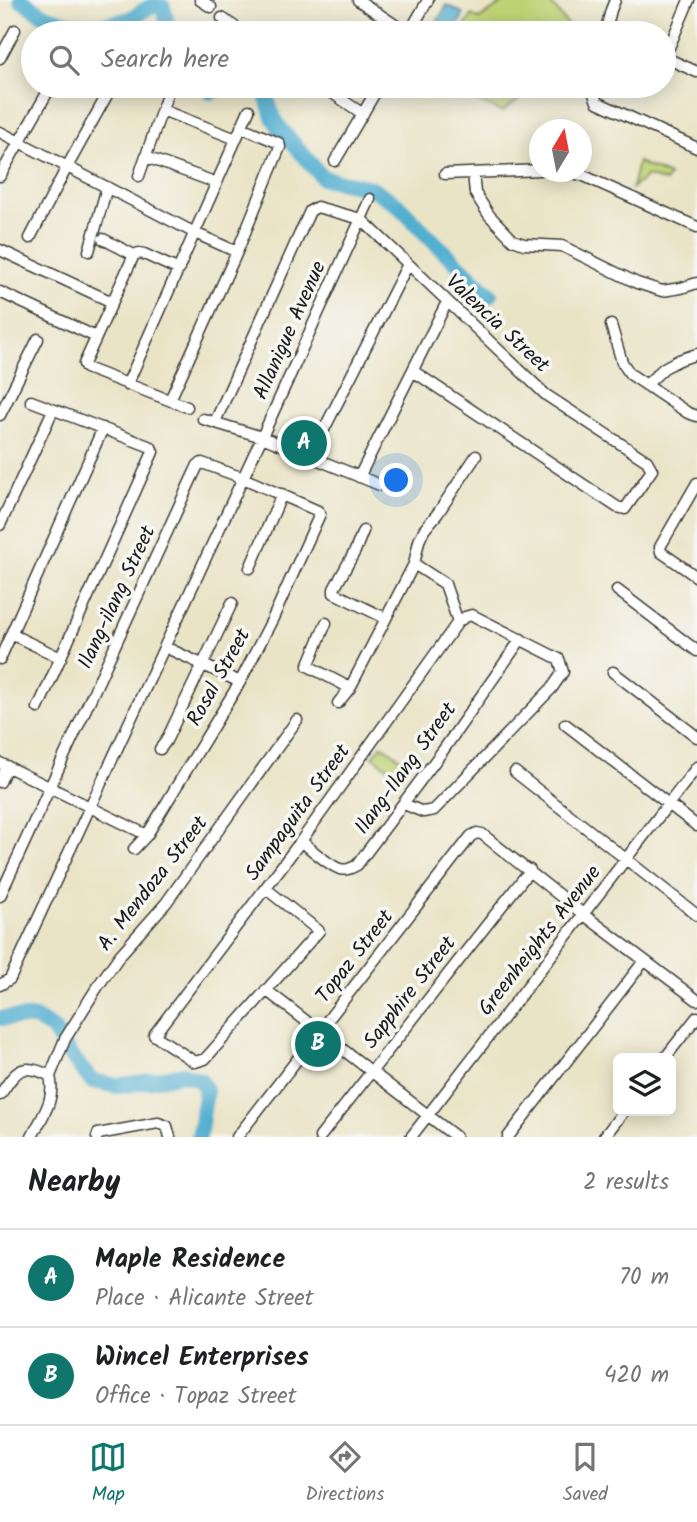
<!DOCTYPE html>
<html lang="en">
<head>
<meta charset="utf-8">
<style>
  :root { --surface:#fff; --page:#f2f2f2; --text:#202124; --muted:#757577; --line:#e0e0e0; --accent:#0f766e }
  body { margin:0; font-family:Kalam,sans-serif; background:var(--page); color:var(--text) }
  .controls { position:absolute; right:21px; bottom:21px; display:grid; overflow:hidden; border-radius:10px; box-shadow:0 4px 18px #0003 }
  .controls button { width:63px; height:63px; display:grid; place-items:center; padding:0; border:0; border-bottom:2px solid var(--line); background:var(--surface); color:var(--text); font:35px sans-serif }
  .compass { position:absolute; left:529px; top:119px; width:63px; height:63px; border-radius:50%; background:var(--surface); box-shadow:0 4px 18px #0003; rotate:10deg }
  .you { position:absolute; left:397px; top:481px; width:24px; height:24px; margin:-18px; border:5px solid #fff; border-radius:50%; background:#1a73e8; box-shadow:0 0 0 10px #1a73e833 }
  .badge { display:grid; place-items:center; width:46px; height:46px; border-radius:50%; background:var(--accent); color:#fff; font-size:23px; font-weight:700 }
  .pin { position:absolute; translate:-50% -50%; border:4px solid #fff; box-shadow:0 2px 7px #0006 }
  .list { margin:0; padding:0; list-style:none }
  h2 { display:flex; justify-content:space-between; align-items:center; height:91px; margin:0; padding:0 28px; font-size:30px }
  h2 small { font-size:23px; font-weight:400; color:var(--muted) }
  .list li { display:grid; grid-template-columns:46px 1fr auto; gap:21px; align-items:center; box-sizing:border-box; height:98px; padding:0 28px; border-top:2px solid var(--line) }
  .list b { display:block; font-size:26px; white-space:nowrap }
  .list p { margin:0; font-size:23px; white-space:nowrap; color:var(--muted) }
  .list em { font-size:23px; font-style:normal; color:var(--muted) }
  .icon { flex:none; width:38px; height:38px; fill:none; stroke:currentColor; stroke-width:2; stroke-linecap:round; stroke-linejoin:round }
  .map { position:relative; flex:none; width:697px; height:1137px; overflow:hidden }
  .search { position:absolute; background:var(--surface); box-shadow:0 4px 18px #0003; left:21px; right:21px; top:21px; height:77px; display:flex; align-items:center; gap:18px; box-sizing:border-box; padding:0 24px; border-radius:38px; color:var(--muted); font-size:26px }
  .sheet { height:287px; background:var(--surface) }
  nav { display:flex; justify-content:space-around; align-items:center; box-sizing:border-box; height:98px; border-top:2px solid var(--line); background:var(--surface); font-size:19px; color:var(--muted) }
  nav a { display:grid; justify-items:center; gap:4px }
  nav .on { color:var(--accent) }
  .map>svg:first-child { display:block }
  .green { fill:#bed275; stroke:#6d7748; stroke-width:2 }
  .water { fill:#52afd0; stroke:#376676; stroke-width:2 }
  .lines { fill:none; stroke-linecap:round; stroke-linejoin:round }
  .river { stroke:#52afd0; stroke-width:16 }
  .minor-casing { stroke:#3b3a36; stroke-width:13 }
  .minor { stroke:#fff; stroke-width:10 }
  .labels { text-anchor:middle; stroke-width:7; stroke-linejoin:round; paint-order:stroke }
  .street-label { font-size:21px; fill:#1c1c1c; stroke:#f6f6f2 }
</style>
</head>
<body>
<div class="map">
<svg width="697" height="1137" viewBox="0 0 697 1137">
  <rect width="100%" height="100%" fill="#f6f6f2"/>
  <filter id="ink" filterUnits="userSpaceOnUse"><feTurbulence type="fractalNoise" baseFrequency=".0143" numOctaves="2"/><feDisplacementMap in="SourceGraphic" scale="14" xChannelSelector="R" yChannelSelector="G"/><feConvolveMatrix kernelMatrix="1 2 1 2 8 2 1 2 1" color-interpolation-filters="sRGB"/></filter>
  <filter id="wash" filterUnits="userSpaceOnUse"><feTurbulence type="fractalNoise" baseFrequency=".00686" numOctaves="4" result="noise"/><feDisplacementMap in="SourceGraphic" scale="28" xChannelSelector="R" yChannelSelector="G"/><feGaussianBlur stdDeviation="1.57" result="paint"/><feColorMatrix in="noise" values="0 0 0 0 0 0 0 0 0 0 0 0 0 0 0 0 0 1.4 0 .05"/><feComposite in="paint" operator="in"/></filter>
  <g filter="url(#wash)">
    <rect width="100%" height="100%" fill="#eae4c7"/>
    <path class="green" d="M507,0H548L574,33H461L472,15L479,19Z
      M456,86H537L502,112L457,92Z
      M638,162L669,176L665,182L647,176L632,188Z
      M382,745L410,765L401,777L373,756Z"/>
    <path class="water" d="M447,5L464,14L453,33H430Z"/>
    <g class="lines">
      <path class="river" d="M21,0C31,6 42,16 54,19C79,28 104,27 129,19C144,14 145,3 163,7L170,33
        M210,86L211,92L229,86
        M263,86L273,117L279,127L323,178L372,188L398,205L429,237L490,295
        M0,1018H35L53,1029L72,1058L92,1081L117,1086L138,1083L183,1074L200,1080L206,1090L199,1137"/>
    </g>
  </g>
  <g filter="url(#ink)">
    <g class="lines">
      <defs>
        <path id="minor" d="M200,0L211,7
          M358,0L407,33
          M222,18L244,33
          M409,33L428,0
          M605,33L611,10L615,0
          M664,57L697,72
          M665,57L689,0
          M0,58L15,30
          M322,86L363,114
          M596,86L594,94L597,102L697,148
          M162,110L236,139
          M0,132L195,233L237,252
          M146,157L217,183
          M335,161L379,86
          M570,172L584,176L697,227
          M473,173L475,193L489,215L513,240L524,244L562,246L637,283L662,291L681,288L697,283
          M445,174L540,170
          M0,176L51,86
          M139,176L170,86
          M30,238L67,167L112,86
          M103,239L134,255
          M0,250L112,302
          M89,251L107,187
          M179,270L144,254L139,253L134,255L84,364L86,368L187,407
          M0,292L96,337
          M611,325L622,362L630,374L688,413L697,416
          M127,385L249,110
          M646,385L664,368L679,360L697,354
          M170,400L237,252L280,147L279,143L241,127
          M31,401L151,447L153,452L38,708
          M0,415L38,339
          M203,419L262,437L380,485
          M215,422L310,211L317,207L361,219L546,395L647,461L652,470L625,509L617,507L413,371
          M310,457L408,264
          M359,477L447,302
          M697,483L660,547L661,552L697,577
          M0,525L53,410
          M363,531L355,551L334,589V593L385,618
          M414,564L419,541L424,530L438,513L476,456
          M250,568L282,494
          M617,590L697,651
          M326,623L308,666L350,688
          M11,634L61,658
          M165,647L240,682
          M0,659L103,428
          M613,672L697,737
          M338,703L350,688L414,564L445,584L458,622
          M565,724L697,826
          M160,749L166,741L232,603
          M0,763L147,835
          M515,772L697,915
          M0,782L7,766
          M301,841C311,849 328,865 340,869C346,871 352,868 357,865L444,749L521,639
          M265,888L319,931L205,1059L195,1062L154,1035L301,841L458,622L465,617L472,615L559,659L563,672L552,688L434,810L423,812L404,804
          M0,896L190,482L198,465L202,463L243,478L318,511L320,514L273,618L240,682L147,835L134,849
          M0,985L10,979L262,437L370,199
          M266,990L456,1137
          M665,1058L697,1017
          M50,1076L65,1039L98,986L120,955L166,903L297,720
          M0,1095C16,1071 21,1061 50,1076C56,1100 42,1116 32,1137
          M97,1137L98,1134L158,1123L167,1126L170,1137
          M237,1137L471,836L477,833L482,834L583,914L697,1000
          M320,1137L530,870
          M411,1137L697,767
          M508,1137L644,961
          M604,1137L624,1111"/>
      </defs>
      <use href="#minor" class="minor-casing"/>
      <use href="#minor" class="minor"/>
    </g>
  </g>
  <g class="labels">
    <g class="street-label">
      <text transform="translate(498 323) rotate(43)" y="7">Valencia Street</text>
      <text transform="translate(289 330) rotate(-66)" y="7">Allanigue Avenue</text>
      <text transform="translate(116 597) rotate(-65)" y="7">Ilang-ilang Street</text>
      <text transform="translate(218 677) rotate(-61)" y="7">Rosal Street</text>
      <text transform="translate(405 768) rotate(-54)" y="7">Ilang-Ilang Street</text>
      <text transform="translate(297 812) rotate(-54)" y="7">Sampaguita Street</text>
      <text transform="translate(152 883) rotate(-52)" y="7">A. Mendoza Street</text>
      <text transform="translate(539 940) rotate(-52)" y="7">Greenheights Avenue</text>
      <text transform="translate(354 956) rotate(-52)" y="7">Topaz Street</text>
      <text transform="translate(409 992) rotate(-52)" y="7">Sapphire Street</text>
    </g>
  </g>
</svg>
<div class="controls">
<button><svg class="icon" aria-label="layers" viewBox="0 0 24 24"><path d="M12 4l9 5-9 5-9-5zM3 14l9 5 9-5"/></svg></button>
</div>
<svg class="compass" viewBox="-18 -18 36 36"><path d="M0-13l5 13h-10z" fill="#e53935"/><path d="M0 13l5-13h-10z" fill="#757577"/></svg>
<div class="you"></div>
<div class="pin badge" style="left:304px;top:443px">A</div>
<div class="pin badge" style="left:318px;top:1044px">B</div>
<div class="search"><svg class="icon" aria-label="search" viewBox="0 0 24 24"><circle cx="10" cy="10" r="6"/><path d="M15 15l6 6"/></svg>Search here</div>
</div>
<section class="sheet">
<h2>Nearby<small>2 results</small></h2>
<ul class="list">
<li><span class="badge">A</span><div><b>Maple Residence</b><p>Place · Alicante Street</p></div><em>70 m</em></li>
<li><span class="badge">B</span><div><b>Wincel Enterprises</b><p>Office · Topaz Street</p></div><em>420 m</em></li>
</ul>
</section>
<nav>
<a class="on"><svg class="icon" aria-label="map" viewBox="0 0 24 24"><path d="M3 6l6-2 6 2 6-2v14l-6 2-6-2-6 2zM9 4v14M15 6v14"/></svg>Map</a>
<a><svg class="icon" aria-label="directions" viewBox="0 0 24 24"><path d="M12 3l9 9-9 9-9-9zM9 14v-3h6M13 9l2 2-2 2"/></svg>Directions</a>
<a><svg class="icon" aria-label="saved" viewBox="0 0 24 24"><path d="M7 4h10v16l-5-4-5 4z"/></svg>Saved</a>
</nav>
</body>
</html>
